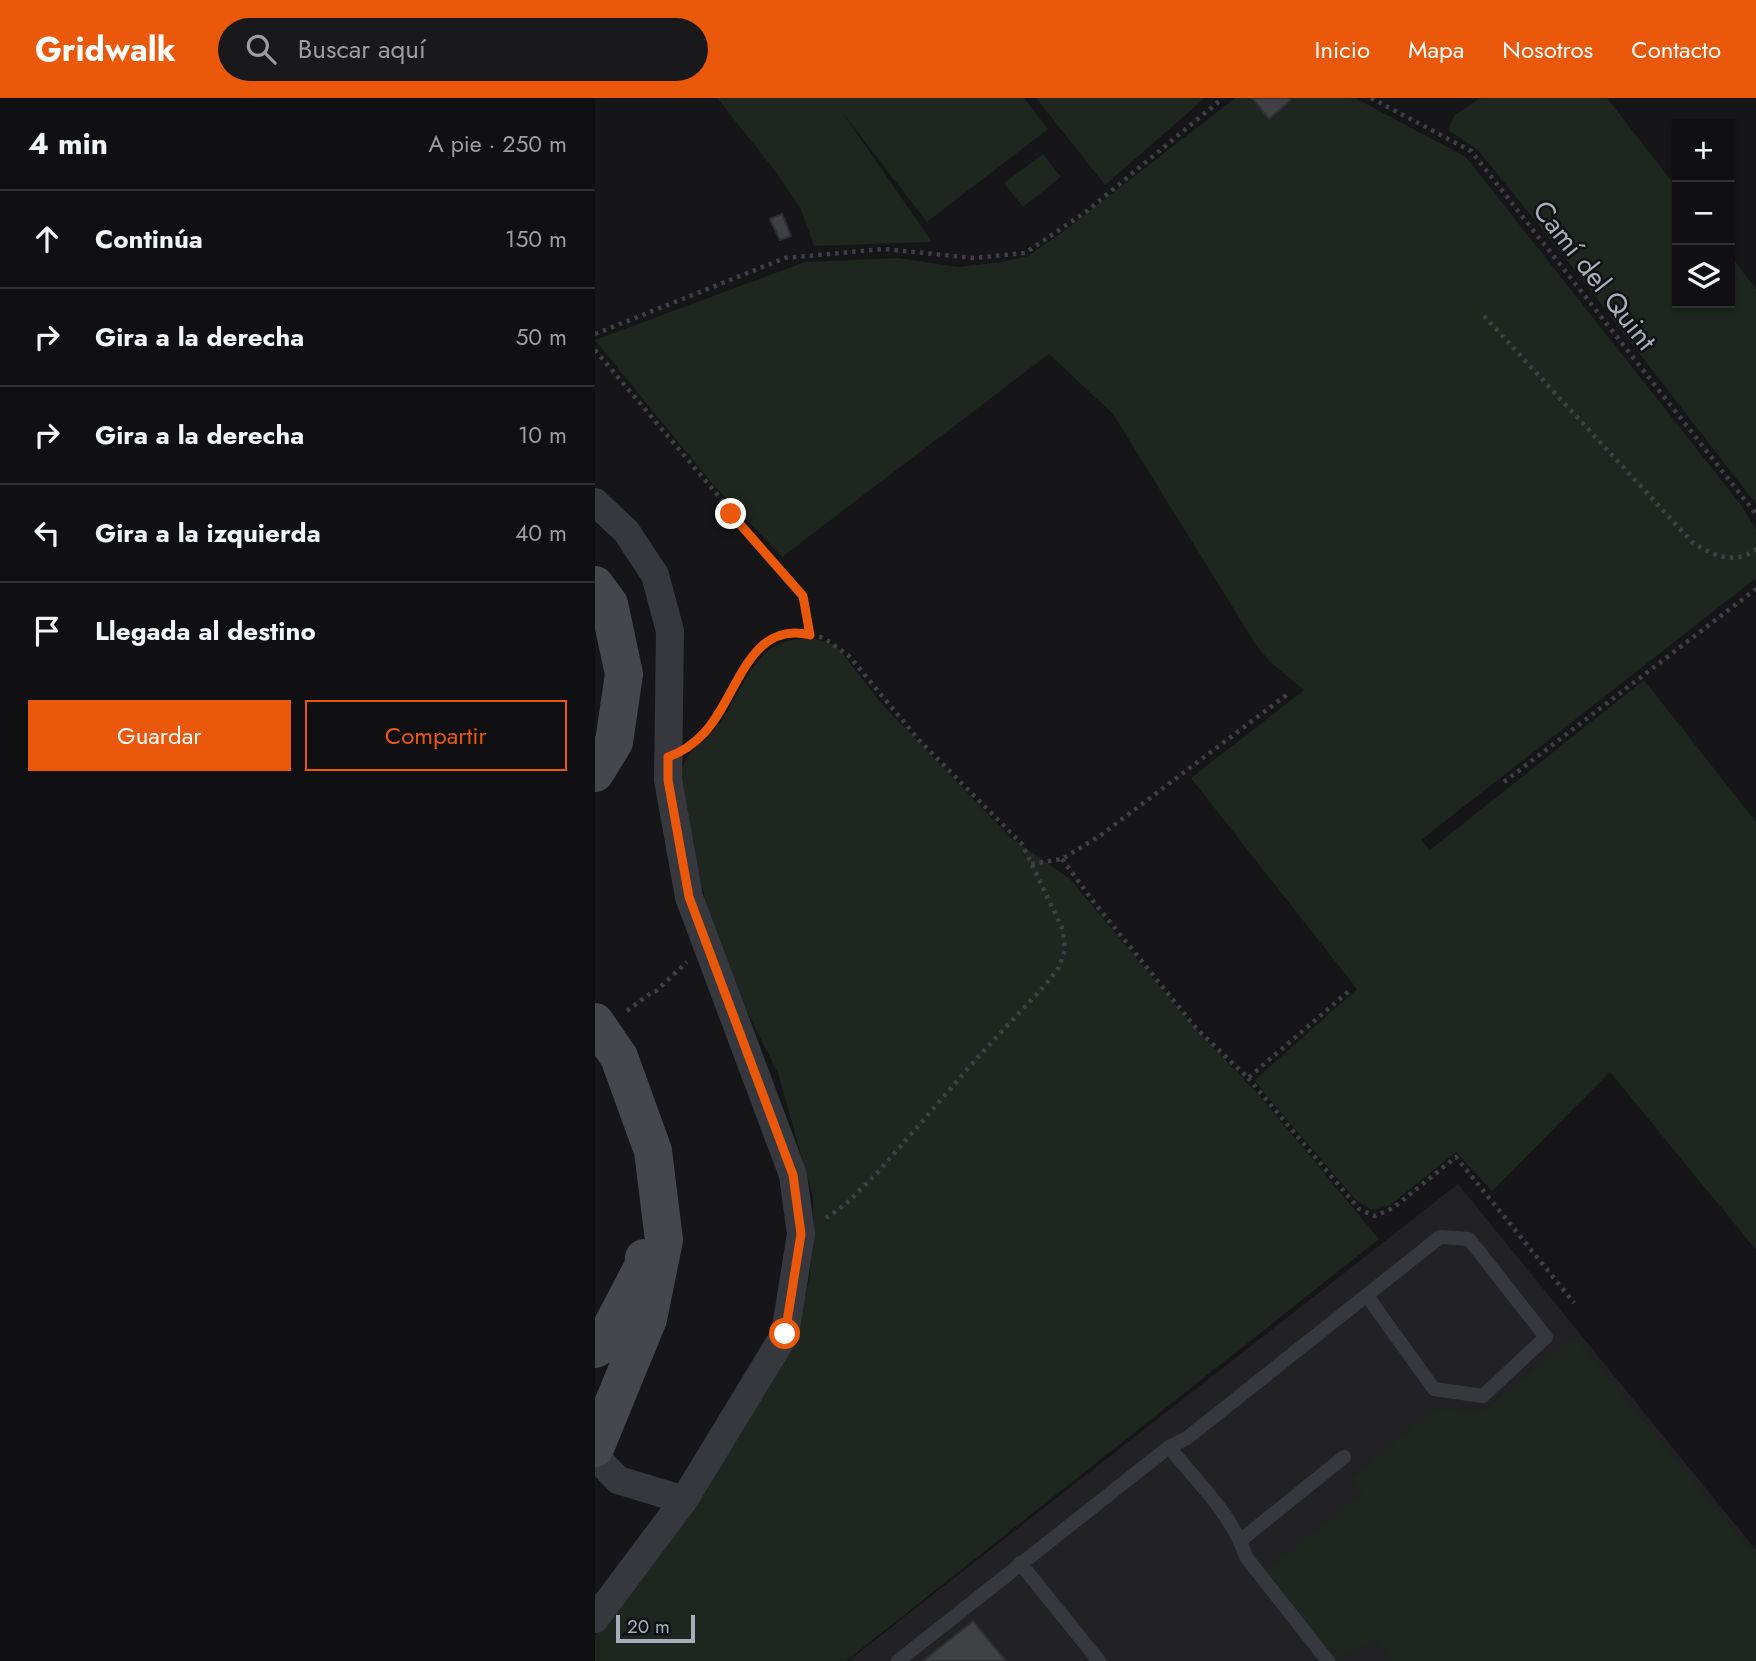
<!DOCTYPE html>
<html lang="es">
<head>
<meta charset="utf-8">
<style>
  :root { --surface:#101012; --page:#19191b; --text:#f1f3f6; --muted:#9c9d9f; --line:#303032; --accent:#ea580c }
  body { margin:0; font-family:Jost,sans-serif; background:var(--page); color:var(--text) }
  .controls { position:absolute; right:21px; top:21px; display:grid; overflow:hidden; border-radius:0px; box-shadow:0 2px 5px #0004 }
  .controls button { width:63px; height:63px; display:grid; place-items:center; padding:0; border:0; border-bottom:2px solid var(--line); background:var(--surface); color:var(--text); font:35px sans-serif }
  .scale { position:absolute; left:21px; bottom:18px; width:79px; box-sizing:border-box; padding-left:7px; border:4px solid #a8adb8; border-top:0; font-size:19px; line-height:24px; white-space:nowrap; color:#a8adb8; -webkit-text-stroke:5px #111113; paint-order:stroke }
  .stop { position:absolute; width:21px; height:21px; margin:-16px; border:5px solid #ea580c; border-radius:50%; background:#fff }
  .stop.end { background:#ea580c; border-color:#fff; box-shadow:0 2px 7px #0008 }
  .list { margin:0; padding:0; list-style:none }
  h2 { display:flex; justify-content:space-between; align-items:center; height:91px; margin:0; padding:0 28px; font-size:30px }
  h2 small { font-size:23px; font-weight:400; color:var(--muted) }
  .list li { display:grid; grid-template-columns:46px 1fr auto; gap:21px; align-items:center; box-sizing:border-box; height:98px; padding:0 28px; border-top:2px solid var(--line) }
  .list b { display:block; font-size:26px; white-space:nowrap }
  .list em { font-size:23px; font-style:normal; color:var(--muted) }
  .actions { display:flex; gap:14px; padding:21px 28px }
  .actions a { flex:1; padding:16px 0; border:2px solid var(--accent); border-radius:0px; text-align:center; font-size:24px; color:var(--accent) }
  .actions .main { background:var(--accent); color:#fff }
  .icon { flex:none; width:38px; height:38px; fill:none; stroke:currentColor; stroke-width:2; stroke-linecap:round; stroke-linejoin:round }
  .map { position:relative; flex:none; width:1161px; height:1563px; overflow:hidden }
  header { display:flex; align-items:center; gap:42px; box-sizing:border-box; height:98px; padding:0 35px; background:var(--accent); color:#fff }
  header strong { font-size:33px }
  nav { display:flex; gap:38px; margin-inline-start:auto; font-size:24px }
  .search { width:490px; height:63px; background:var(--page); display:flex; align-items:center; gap:18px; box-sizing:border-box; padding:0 24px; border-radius:38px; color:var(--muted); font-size:26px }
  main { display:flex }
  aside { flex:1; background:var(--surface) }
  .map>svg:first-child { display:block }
  .built { fill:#222225 }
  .green { fill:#1e261f }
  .building { fill:#404145; stroke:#303034; stroke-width:2 }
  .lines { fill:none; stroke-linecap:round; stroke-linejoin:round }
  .path { stroke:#3d3f44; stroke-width:4.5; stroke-dasharray:3.5 5; stroke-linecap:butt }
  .service { stroke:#37383d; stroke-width:14 }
  .minor { stroke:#37383d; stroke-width:28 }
  .secondary { stroke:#45474d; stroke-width:38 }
  .route { stroke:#ea580c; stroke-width:9 }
  .labels { text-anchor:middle; stroke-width:5; stroke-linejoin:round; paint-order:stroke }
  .street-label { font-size:28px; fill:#a8adb8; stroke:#111113 }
</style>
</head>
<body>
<header>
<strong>Gridwalk</strong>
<div class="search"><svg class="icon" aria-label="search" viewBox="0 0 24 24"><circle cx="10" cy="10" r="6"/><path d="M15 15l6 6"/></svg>Buscar aquí</div>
<nav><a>Inicio</a><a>Mapa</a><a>Nosotros</a><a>Contacto</a></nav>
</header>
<main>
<aside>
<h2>4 min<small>A pie · 250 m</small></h2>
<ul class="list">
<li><svg class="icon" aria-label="ahead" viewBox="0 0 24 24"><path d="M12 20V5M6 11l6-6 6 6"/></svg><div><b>Continúa</b></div><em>150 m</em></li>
<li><svg class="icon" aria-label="right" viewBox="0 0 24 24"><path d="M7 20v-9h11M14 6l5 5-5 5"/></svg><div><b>Gira a la derecha</b></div><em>50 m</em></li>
<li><svg class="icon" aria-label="right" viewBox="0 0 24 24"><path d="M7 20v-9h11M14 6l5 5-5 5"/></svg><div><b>Gira a la derecha</b></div><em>10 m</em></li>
<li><svg class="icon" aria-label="left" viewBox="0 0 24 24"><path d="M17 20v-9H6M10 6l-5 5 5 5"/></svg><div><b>Gira a la izquierda</b></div><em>40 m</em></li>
<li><svg class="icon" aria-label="arrive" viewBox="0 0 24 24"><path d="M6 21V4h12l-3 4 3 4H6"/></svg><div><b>Llegada al destino</b></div></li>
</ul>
<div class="actions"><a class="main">Guardar</a><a>Compartir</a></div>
</aside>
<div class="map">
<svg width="1161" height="1563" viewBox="0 0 1161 1563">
  <rect width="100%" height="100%" fill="#161618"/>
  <path class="built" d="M863,1086L1161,1452V1563H253Z"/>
  <path class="green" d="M122,0H429L453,31L332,124L247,14L337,144L219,148L206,111L181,74Z
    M441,0H610L510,87Z
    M640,0H657L674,20L698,0H760L871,59L1146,407L1161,431V480L826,742L835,752L1049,582L1161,724V1152L1015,974L897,1093L861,1054L794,1108L777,1112L762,1103L671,997L660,982L762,891L596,680L709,592L676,565L661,547L518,316L454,256L187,459L115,383L0,242L210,164L303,160L363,169L407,164L433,158L469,133Z
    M885,0H1012L1082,90V205H1135V157L1161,191V406L968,157L883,52L853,32L859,18Z
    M448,56L466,79L428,109L409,85Z
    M217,540L241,547L285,604L415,739L475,781L598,928L664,997L784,1141L251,1563H0V1538L106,1399L201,1239L214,1181L219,1142L218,1099L183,975L144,898L112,808L91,728L86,673C91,653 111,643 123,627C141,604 151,570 175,551C187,542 203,541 217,540Z
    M979,1239L1161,1459V1563H797L783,1542L738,1563L665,1476L768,1395L756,1380L840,1311L888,1313Z"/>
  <path class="building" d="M657,0H695L696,2L674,21Z
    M187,116L196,138L185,142L175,121Z
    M378,1523L411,1563H328Z"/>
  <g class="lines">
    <path class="path" d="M776,0L876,53L1161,416
      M889,218L1097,444C1118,457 1139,468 1161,451
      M0,236L190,160L289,151L379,160L430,155L492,113L628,0
      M0,252L208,498L215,537
      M100,643L121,619L159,556L171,543L182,537L203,534L229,540L254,558L323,641L427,746L468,832L470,852L464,869L451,886L384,958L283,1074L251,1106L231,1120
      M909,684L1161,491
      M467,761L498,803L601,930L653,980L754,893
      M436,766L467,761L506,737L694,595
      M32,913L57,894L61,893L92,864
      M653,980L764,1111L780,1118L798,1110L861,1059L979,1205"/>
    <path class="service" d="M574,1349C601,1383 638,1417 651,1459L733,1563
      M646,1442L749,1359
      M425,1465L504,1563
      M303,1563L574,1349L592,1340L845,1139L874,1141L951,1239L888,1298L839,1291L772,1198"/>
    <path class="minor" d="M0,404L31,433L60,477L75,533L73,682L94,799L198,1077L206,1136L190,1236L89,1402L0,1521
      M0,1358L23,1382L89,1402"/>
    <path class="secondary" d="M0,487L14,506L29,576L19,644L0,675
      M0,924L24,959L58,1053L69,1142L53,1221L0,1350
      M0,1251L7,1247L48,1169L49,1160"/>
  </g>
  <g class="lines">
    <path class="route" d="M136,416L208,498L215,537C153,521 142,601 109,635C99,646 87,654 73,659V682L94,799L198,1077L206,1136L190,1236"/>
  </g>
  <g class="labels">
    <g class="street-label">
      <text transform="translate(1000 177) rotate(52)" y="10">Camí del Quint</text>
    </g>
  </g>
</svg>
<div class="controls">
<button>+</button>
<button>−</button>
<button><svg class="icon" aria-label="layers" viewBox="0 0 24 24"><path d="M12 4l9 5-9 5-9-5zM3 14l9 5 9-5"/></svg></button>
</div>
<div class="scale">20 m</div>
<div class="stop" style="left:190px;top:1236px"></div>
<div class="stop end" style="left:136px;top:416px"></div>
</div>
</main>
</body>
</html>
